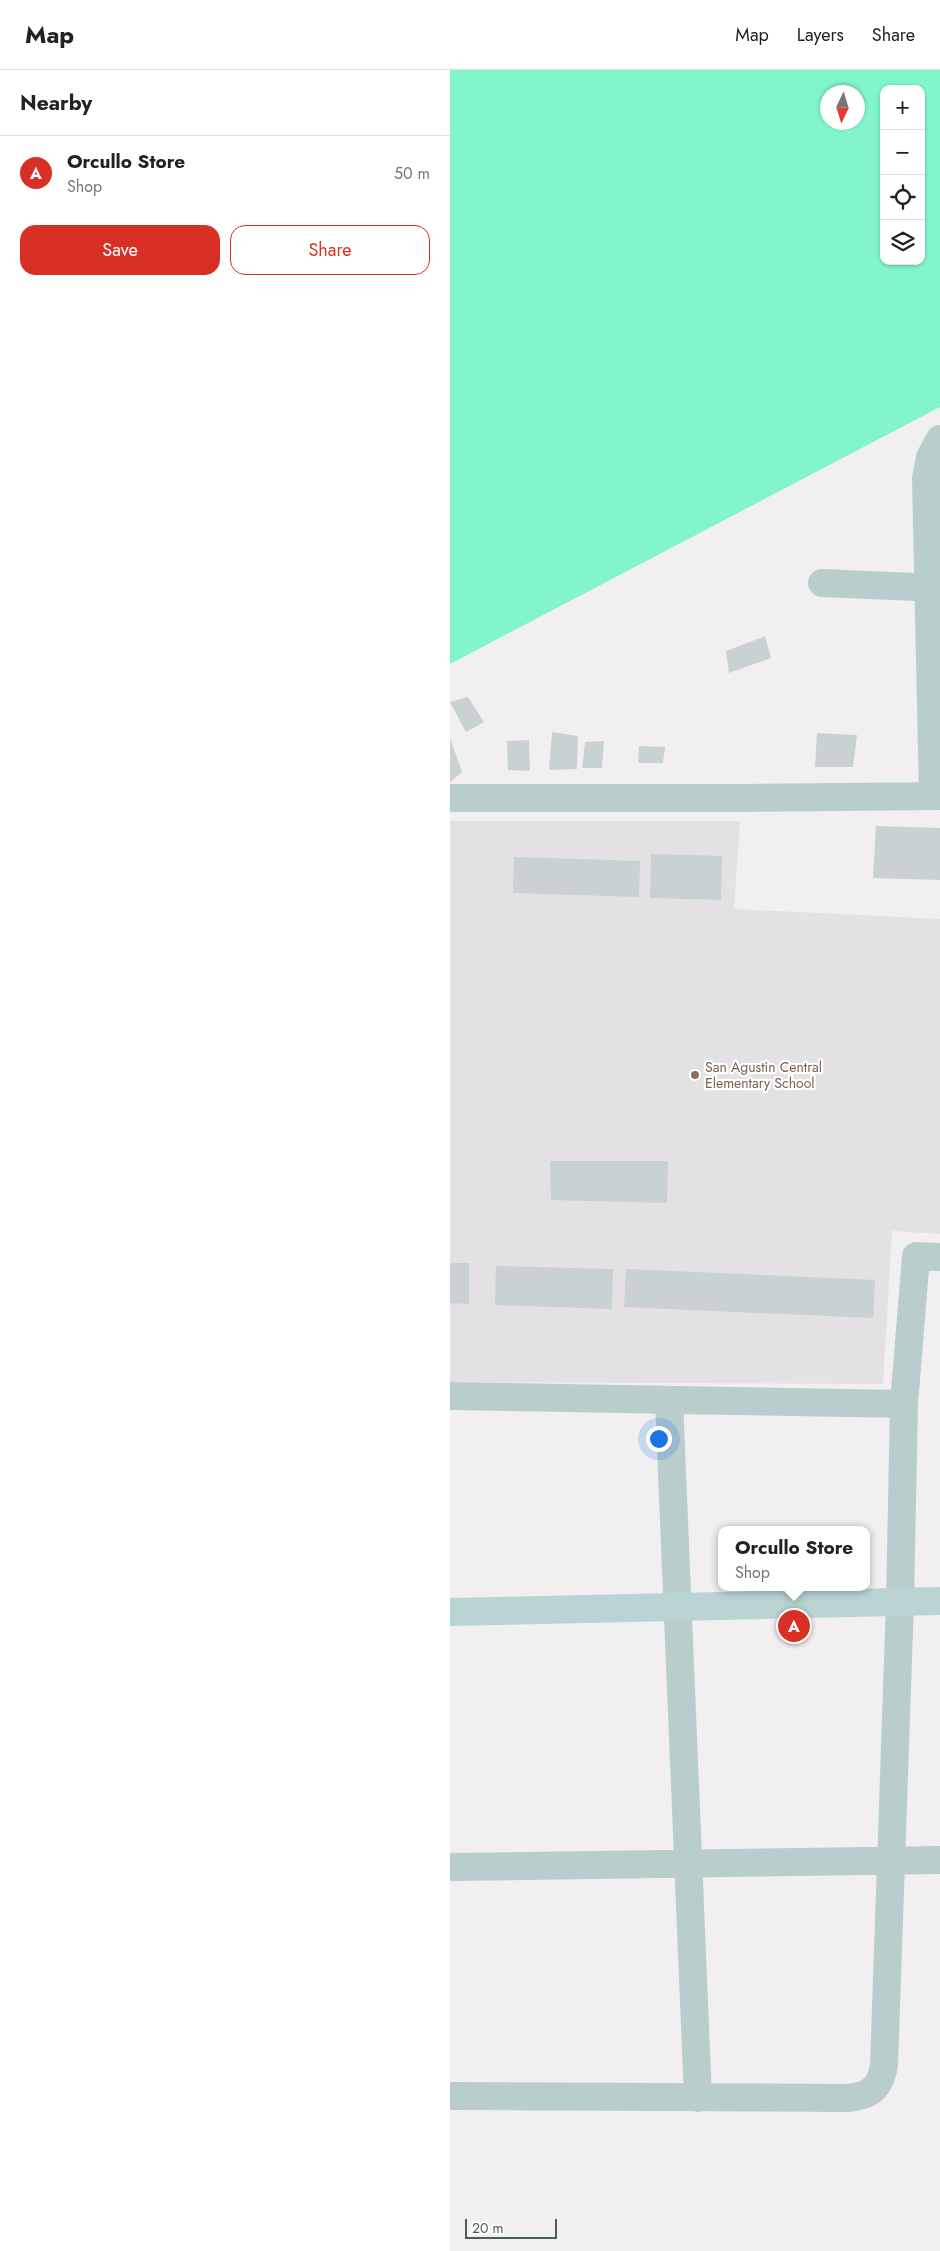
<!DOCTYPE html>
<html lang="en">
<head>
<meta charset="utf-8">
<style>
  :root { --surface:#fff; --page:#f6f6f6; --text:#222; --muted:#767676; --line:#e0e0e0; --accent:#d93025 }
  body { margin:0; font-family:Jost,sans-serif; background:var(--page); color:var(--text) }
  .controls { position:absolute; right:15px; top:15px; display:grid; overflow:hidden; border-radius:10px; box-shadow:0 1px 4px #0004 }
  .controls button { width:45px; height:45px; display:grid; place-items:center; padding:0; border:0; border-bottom:1px solid var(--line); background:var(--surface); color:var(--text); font:25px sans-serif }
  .compass { position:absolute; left:370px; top:15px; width:45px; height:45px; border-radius:50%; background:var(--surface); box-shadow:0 1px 4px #0004; rotate:184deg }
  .scale { position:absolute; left:15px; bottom:12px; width:92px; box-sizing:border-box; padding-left:5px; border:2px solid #455f5c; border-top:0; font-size:14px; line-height:18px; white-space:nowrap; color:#455f5c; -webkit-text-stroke:4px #fff; paint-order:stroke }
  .you { position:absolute; left:208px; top:1368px; width:18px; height:18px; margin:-12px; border:4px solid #fff; border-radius:50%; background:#1a73e8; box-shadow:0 0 0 8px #1a73e833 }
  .badge { display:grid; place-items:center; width:32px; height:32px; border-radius:50%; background:var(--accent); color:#fff; font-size:16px; font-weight:700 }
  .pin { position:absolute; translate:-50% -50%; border:2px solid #fff; box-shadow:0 1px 5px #0006 }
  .popup { position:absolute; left:268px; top:1456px; width:152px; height:65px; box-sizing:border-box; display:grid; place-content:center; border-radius:10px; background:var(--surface); filter:drop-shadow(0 1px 4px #0005); font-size:16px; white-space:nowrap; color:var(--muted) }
  .popup b { font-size:19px; color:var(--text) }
  .popup::after { content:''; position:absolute; left:50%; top:100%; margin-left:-10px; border:10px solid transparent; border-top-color:var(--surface) }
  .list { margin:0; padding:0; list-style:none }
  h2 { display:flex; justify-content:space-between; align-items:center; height:65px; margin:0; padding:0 20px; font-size:21px }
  h2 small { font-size:16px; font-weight:400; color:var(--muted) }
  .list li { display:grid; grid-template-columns:32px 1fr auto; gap:15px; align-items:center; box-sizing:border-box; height:75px; padding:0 20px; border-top:1px solid var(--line) }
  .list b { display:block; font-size:19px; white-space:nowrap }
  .list p { margin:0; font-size:16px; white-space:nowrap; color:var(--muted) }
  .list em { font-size:16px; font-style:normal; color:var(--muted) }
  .actions { display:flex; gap:10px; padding:15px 20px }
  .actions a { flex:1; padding:11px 0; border:1px solid var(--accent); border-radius:15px; text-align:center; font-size:18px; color:var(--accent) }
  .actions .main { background:var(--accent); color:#fff }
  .icon { flex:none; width:28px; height:28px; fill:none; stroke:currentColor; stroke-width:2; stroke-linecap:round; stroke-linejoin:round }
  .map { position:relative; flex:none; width:490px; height:2181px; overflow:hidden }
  header { display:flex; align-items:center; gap:30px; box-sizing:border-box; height:70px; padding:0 25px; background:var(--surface); border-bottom:1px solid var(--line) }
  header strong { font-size:24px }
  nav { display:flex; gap:28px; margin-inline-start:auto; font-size:18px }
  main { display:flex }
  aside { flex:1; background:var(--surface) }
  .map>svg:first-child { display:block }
  .education { fill:#e3e1e3 }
  .water { fill:#82f6c9; fill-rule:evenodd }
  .building { fill:#c9d1d2 }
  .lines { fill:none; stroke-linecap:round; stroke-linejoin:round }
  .street { stroke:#b9cecc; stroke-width:28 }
  .secondary { stroke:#b9d4d2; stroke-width:28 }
  .education-dot { fill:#8d6e63; stroke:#fff; stroke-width:2 }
  .labels { text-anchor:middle; stroke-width:4.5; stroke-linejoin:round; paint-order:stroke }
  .education-label { font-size:14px; fill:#785e54; stroke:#fff; text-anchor:start }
</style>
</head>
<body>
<header>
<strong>Map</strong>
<nav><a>Map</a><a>Layers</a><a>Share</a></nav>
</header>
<main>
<aside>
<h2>Nearby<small></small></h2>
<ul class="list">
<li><span class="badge">A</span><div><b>Orcullo Store</b><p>Shop</p></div><em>50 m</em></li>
</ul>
<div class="actions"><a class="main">Save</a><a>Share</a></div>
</aside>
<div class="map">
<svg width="490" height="2181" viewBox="0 0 490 2181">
  <rect width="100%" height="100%" fill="#f2eff1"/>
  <path class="education" d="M0,751H290L284,839L490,849V1164L442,1161L433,1314L0,1312Z"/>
  <path class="water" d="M0,0H490V337L0,594ZM434,19H471V191H434ZM378,22H408V52H378Z"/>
  <path class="building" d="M315,566L321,588L279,603L276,581Z
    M18,627L34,652L16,662L0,632Z
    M102,662L128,666L127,699L99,700Z
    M367,663L407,665L403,697H365Z
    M0,668L12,702L0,712Z
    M79,670L80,701L58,700L57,671Z
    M154,671L152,698H132L135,672Z
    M189,676L215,677L213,693H188Z
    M426,756L490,758V810L423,808Z
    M201,784L272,786L271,830L200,828Z
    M64,787L190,791L189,827L63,823Z
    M100,1091H218L217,1133L101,1130Z
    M0,1193H19V1234L0,1233Z
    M46,1196L163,1199L162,1239L45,1235Z
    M176,1199L425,1210L423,1248L174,1237Z"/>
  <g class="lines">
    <path class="street" d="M372,513L490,518
      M483,726L476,408L480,387L490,369
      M0,728H291L490,726
      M0,1326L454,1334
      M219,1330L248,2028
      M0,1797L490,1790
      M0,2026L397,2028C420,2026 430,2019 434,1995L450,1532L454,1334L466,1186L490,1187"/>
    <path class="secondary" d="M0,1542L490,1531"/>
  </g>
  <circle class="education-dot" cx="245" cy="1005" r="5"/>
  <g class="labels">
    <g class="education-label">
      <text x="255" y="1002">San Agustin Central<tspan x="255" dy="16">Elementary School</tspan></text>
    </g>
  </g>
</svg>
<div class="controls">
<button>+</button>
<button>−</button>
<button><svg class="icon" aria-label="locate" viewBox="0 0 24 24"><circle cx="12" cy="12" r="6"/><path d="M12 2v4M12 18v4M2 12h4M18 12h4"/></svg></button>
<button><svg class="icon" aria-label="layers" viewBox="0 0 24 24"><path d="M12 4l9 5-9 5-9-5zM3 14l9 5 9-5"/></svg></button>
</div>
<svg class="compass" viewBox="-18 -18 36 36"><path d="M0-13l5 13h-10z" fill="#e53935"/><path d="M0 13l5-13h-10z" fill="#767676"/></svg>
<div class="scale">20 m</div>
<div class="you"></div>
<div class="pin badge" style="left:344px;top:1556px">A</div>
<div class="popup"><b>Orcullo Store</b>Shop</div>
</div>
</main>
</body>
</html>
